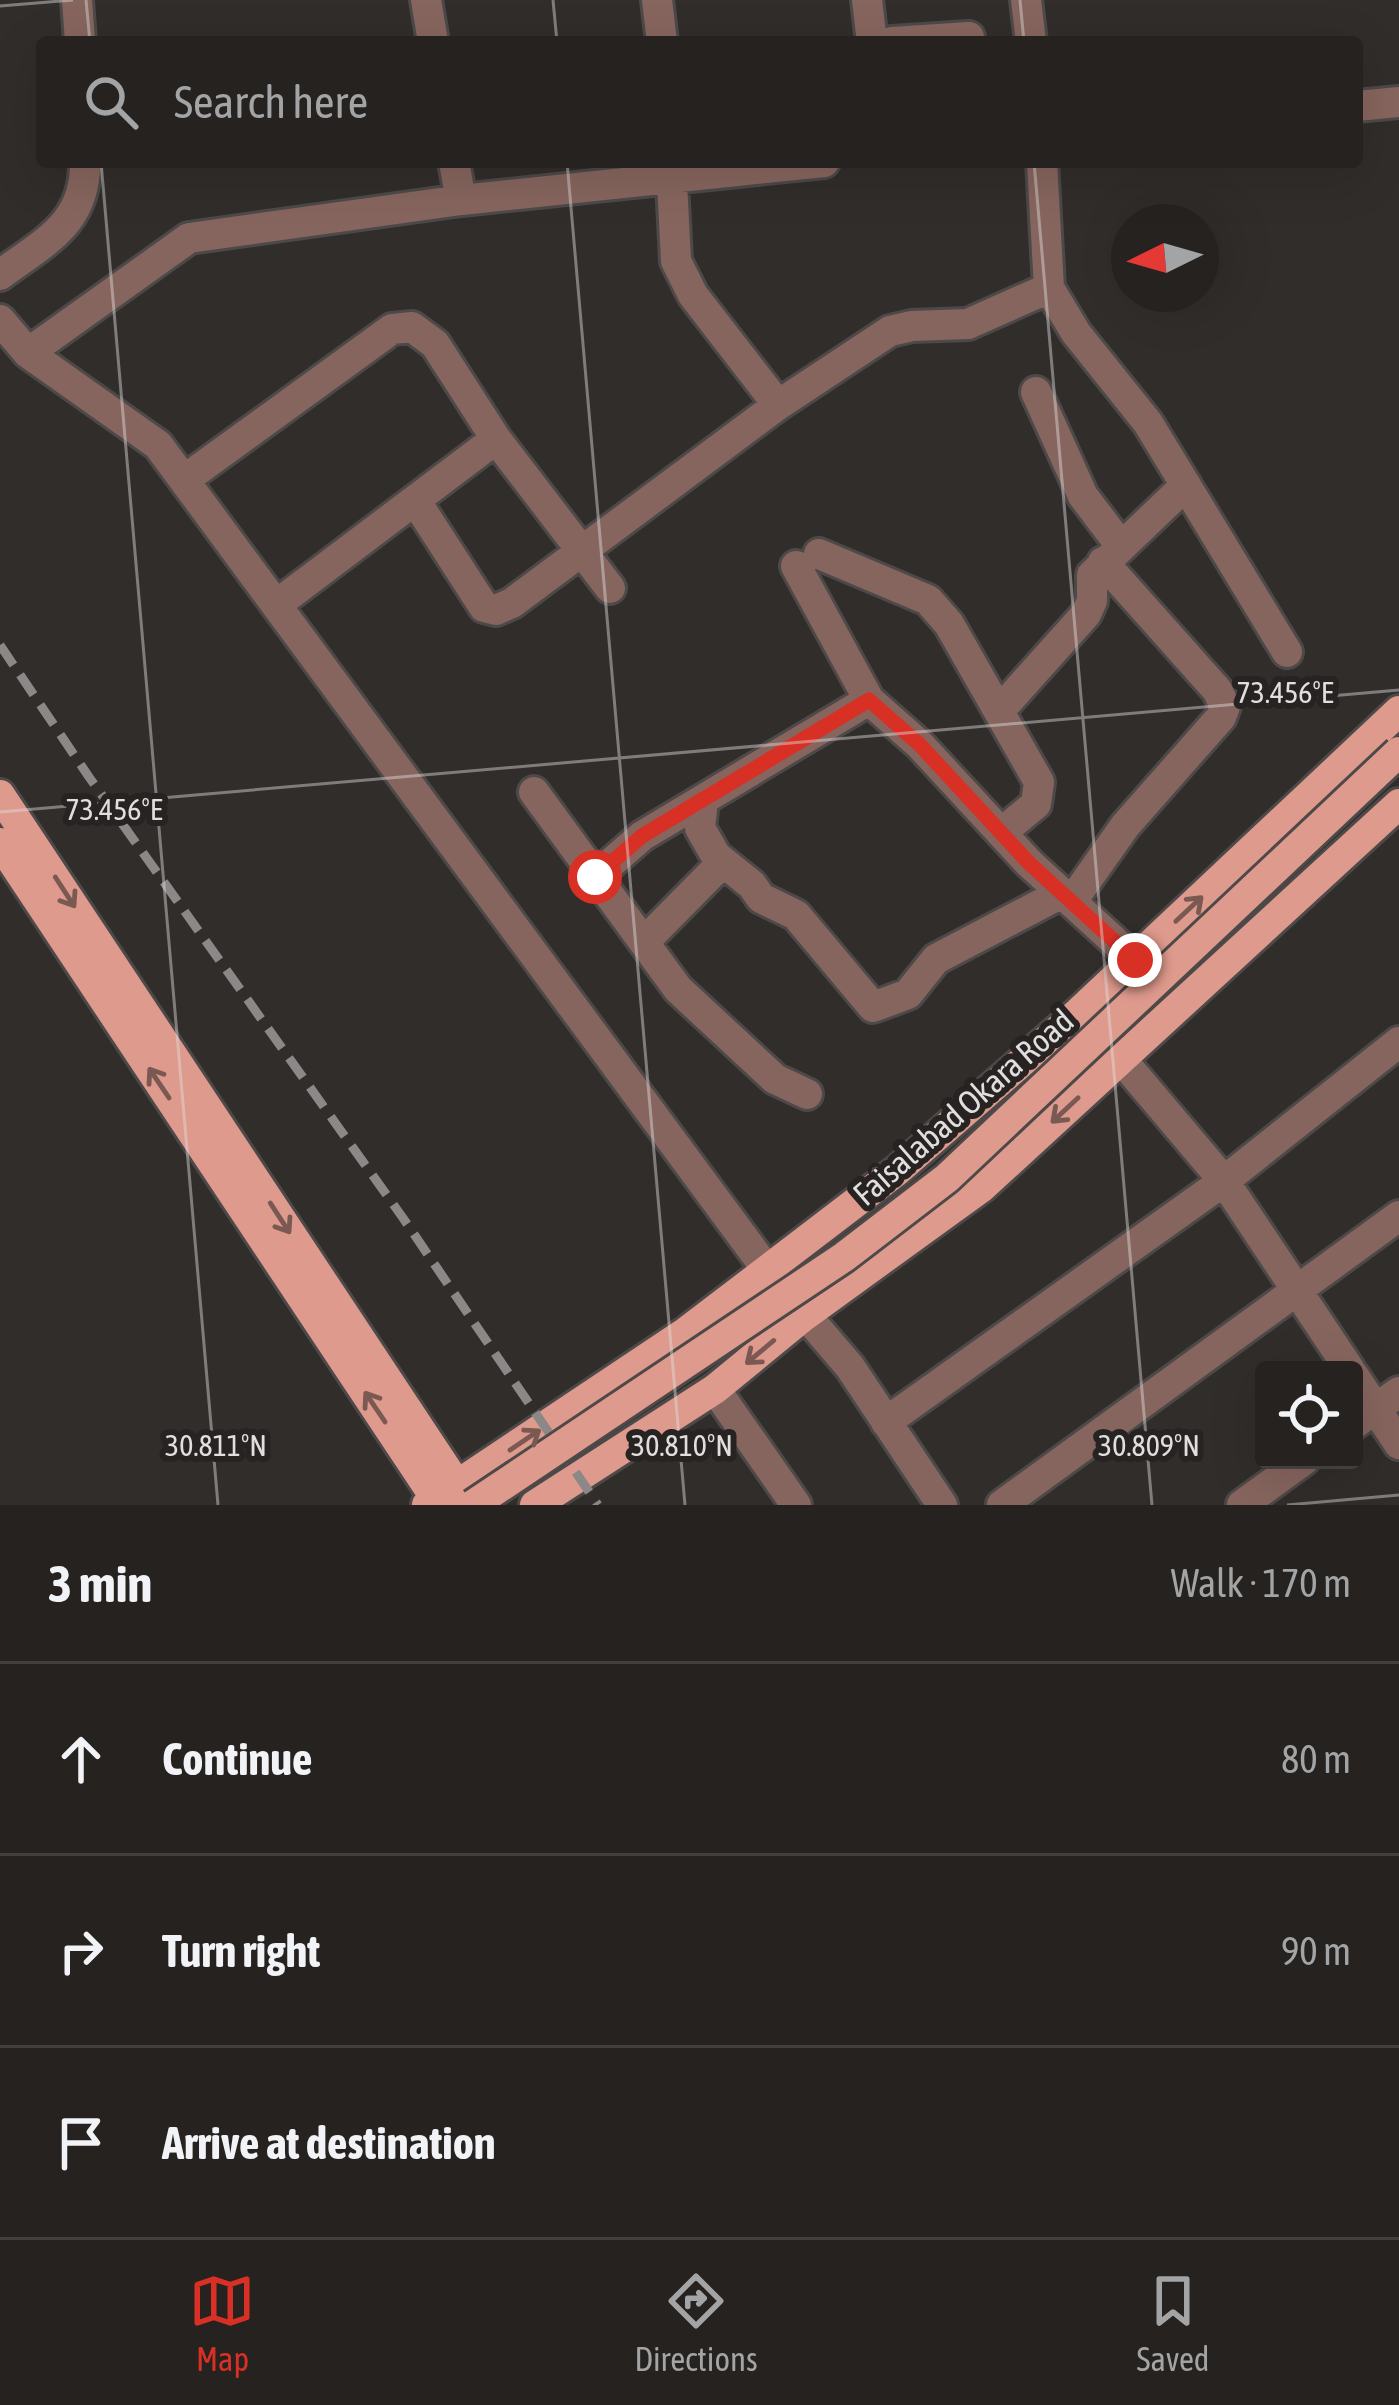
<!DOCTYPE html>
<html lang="en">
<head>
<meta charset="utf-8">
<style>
  :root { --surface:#252220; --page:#312f2d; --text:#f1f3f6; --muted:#a3a4a5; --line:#423f3e; --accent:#d93025 }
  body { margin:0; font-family:"Asap Condensed",sans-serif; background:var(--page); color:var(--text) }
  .controls { position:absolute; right:36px; bottom:36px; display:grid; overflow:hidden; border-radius:12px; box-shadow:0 12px 48px #0002 }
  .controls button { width:108px; height:108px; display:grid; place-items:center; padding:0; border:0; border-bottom:3px solid var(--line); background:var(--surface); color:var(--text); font:60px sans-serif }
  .compass { position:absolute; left:1111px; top:204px; width:108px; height:108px; border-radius:50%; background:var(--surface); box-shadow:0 12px 48px #0002; rotate:265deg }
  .stop { position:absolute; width:36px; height:36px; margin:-27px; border:9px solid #d93025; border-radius:50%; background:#fff }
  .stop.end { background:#d93025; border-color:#fff; box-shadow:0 3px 12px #0008 }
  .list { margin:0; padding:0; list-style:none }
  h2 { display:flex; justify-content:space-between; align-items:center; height:156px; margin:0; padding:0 48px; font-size:51px }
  h2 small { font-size:39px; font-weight:400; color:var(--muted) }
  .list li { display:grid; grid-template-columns:78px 1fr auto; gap:36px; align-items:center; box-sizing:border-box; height:192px; padding:0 48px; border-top:3px solid var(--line) }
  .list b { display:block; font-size:45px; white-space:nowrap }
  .list em { font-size:39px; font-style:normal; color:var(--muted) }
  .icon { flex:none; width:66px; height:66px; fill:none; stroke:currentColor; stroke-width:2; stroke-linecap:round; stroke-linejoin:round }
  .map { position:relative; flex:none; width:1399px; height:1505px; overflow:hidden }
  .search { position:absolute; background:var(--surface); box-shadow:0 12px 48px #0002; left:36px; right:36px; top:36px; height:132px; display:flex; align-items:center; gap:30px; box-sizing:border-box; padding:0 42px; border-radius:12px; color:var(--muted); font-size:45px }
  .sheet { height:732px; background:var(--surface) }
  nav { display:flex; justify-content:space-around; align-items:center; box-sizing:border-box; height:168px; border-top:3px solid var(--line); background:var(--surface); font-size:33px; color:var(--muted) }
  nav a { display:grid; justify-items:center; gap:6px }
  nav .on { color:var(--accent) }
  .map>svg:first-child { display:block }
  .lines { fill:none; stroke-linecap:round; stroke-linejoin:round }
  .minor-casing { stroke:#4d4948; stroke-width:36 }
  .major-casing { stroke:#4d4948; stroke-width:36 }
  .minor { stroke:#86655e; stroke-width:30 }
  .major { stroke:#de9a8c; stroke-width:30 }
  .rail { stroke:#8b8887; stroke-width:9; stroke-dasharray:24 12; stroke-linecap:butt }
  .major-bridge-casing { stroke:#4d4948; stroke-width:36; stroke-linecap:butt }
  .major-bridge { stroke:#de9a8c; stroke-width:30 }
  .oneway { stroke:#795952 }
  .route { stroke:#d93025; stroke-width:15 }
  .ticks { fill:none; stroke:#e1dede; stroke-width:3; stroke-opacity:0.45 }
  .labels { text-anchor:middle; stroke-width:12; stroke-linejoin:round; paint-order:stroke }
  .street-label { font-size:33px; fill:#e1dede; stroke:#272322 }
  .ticks-label { font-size:30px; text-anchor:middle; fill:#e1dede; stroke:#272322; stroke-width:12; stroke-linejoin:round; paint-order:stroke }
</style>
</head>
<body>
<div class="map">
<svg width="1399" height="1505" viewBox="0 0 1399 1505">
  <rect width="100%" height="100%" fill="#312d2b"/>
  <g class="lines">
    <defs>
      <path id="minor" d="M77,0L80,42
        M426,0L433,42
        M657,0L662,42
        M867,0L872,42
        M1026,0L1031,42
        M892,42L969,37
        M1357,106L1399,102
        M454,162L461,200
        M671,162L676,261L693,295L778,405
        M824,162L461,200L189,238L28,353L158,445L768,1271L850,1367L942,1505
        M1042,162L1049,288L1076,333L1148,423L1287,652
        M0,275C44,242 86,224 85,162
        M0,320L28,353
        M1036,392L1083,496L1121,546
        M184,480L392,329L412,327L435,344L496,439L610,588
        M415,500L484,607L496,610L512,603L778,405L890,331L912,326L968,324L1049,288
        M819,554L928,600L949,624L1039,782L1036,804L1001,833
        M796,566L869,700L920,745L1029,863L1135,960
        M276,605L496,439
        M1001,709L1086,614L1092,601V575L1186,485
        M534,792L678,989L775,1079L807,1094
        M703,801L700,828L716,856L752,885L761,898L796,915L873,1007L908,994L936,959L1062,893
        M595,877L642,836L869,700
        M1072,901L1125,826L1221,717L1225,706L1217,690L1103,562
        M646,940L722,863
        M1121,1059L1224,1181L1350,1370
        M1354,1376L1399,1444
        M715,1389L796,1505
        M886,1422L1224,1181L1399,1042
        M1354,1424L1399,1392
        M1002,1505L1399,1216
        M1242,1505L1304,1460"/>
      <path id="major" d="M0,795L467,1500
        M0,843L440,1505
        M427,1505L686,1332L898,1170L1079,1012L1399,711
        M535,1505L715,1389L804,1316L982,1187L1399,804"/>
    </defs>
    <use href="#minor" class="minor-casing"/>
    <use href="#major" class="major-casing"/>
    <use href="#minor" class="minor"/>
    <use href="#major" class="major"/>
    <path class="rail" d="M0,645L89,777L403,1218L598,1505"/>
    <defs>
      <path id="major-bridge" d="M473,1505L844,1257L947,1178L1399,752"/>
    </defs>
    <use href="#major-bridge" class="major-bridge-casing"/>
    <use href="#major-bridge" class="major-bridge"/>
  </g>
  <defs><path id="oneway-shaft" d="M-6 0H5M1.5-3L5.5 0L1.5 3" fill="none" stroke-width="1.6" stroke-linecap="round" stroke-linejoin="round" transform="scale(3)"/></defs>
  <g class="oneway">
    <use href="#oneway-shaft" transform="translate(65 892) rotate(57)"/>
    <use href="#oneway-shaft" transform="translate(1189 909) rotate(-43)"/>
    <use href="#oneway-shaft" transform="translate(159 1083) rotate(-124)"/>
    <use href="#oneway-shaft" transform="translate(1065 1110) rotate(137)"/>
    <use href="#oneway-shaft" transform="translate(280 1218) rotate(57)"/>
    <use href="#oneway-shaft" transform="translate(760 1352) rotate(140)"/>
    <use href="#oneway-shaft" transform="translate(375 1407) rotate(-124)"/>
    <use href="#oneway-shaft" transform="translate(525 1440) rotate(-34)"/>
  </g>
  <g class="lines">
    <path class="route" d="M595,877L642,836L869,700L920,745L1029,863L1135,960"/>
  </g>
  <path class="ticks" d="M86,0L90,42M553,0L557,42M1020,0L1024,42M0,6L73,0M101,162L218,1505M567,162L685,1505M1034,162L1152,1505M0,812L1399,690M1287,1505L1399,1495"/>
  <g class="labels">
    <g class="street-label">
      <text transform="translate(963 1107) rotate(-41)" y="12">Faisalabad Okara Road</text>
    </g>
  </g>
  <g class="ticks-label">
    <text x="1285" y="703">73.456°E</text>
    <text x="114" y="820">73.456°E</text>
    <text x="216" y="1456">30.811°N</text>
    <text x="682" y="1456">30.810°N</text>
    <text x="1149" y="1456">30.809°N</text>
  </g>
</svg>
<div class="controls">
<button><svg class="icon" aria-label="locate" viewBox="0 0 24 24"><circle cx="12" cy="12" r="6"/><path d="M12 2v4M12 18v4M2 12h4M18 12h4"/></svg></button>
</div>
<svg class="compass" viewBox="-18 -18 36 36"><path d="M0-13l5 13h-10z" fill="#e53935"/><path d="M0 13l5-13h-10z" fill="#a3a4a5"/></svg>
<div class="stop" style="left:595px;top:877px"></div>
<div class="stop end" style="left:1135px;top:960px"></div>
<div class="search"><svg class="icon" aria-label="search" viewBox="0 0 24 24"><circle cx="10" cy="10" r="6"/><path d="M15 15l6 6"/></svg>Search here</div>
</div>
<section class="sheet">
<h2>3 min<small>Walk · 170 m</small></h2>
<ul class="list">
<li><svg class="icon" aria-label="ahead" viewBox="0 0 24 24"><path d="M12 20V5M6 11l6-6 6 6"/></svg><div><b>Continue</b></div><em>80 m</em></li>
<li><svg class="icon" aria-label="right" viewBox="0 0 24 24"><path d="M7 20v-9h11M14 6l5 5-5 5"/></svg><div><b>Turn right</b></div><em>90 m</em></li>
<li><svg class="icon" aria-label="arrive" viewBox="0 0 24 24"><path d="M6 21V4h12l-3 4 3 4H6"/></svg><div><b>Arrive at destination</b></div></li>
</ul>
</section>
<nav>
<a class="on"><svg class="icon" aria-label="map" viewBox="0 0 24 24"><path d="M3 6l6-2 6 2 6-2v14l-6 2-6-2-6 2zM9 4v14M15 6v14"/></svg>Map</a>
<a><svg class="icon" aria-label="directions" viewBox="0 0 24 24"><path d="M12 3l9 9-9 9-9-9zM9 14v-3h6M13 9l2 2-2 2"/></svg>Directions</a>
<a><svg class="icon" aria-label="saved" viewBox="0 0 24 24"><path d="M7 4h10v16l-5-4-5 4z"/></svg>Saved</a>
</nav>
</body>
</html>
